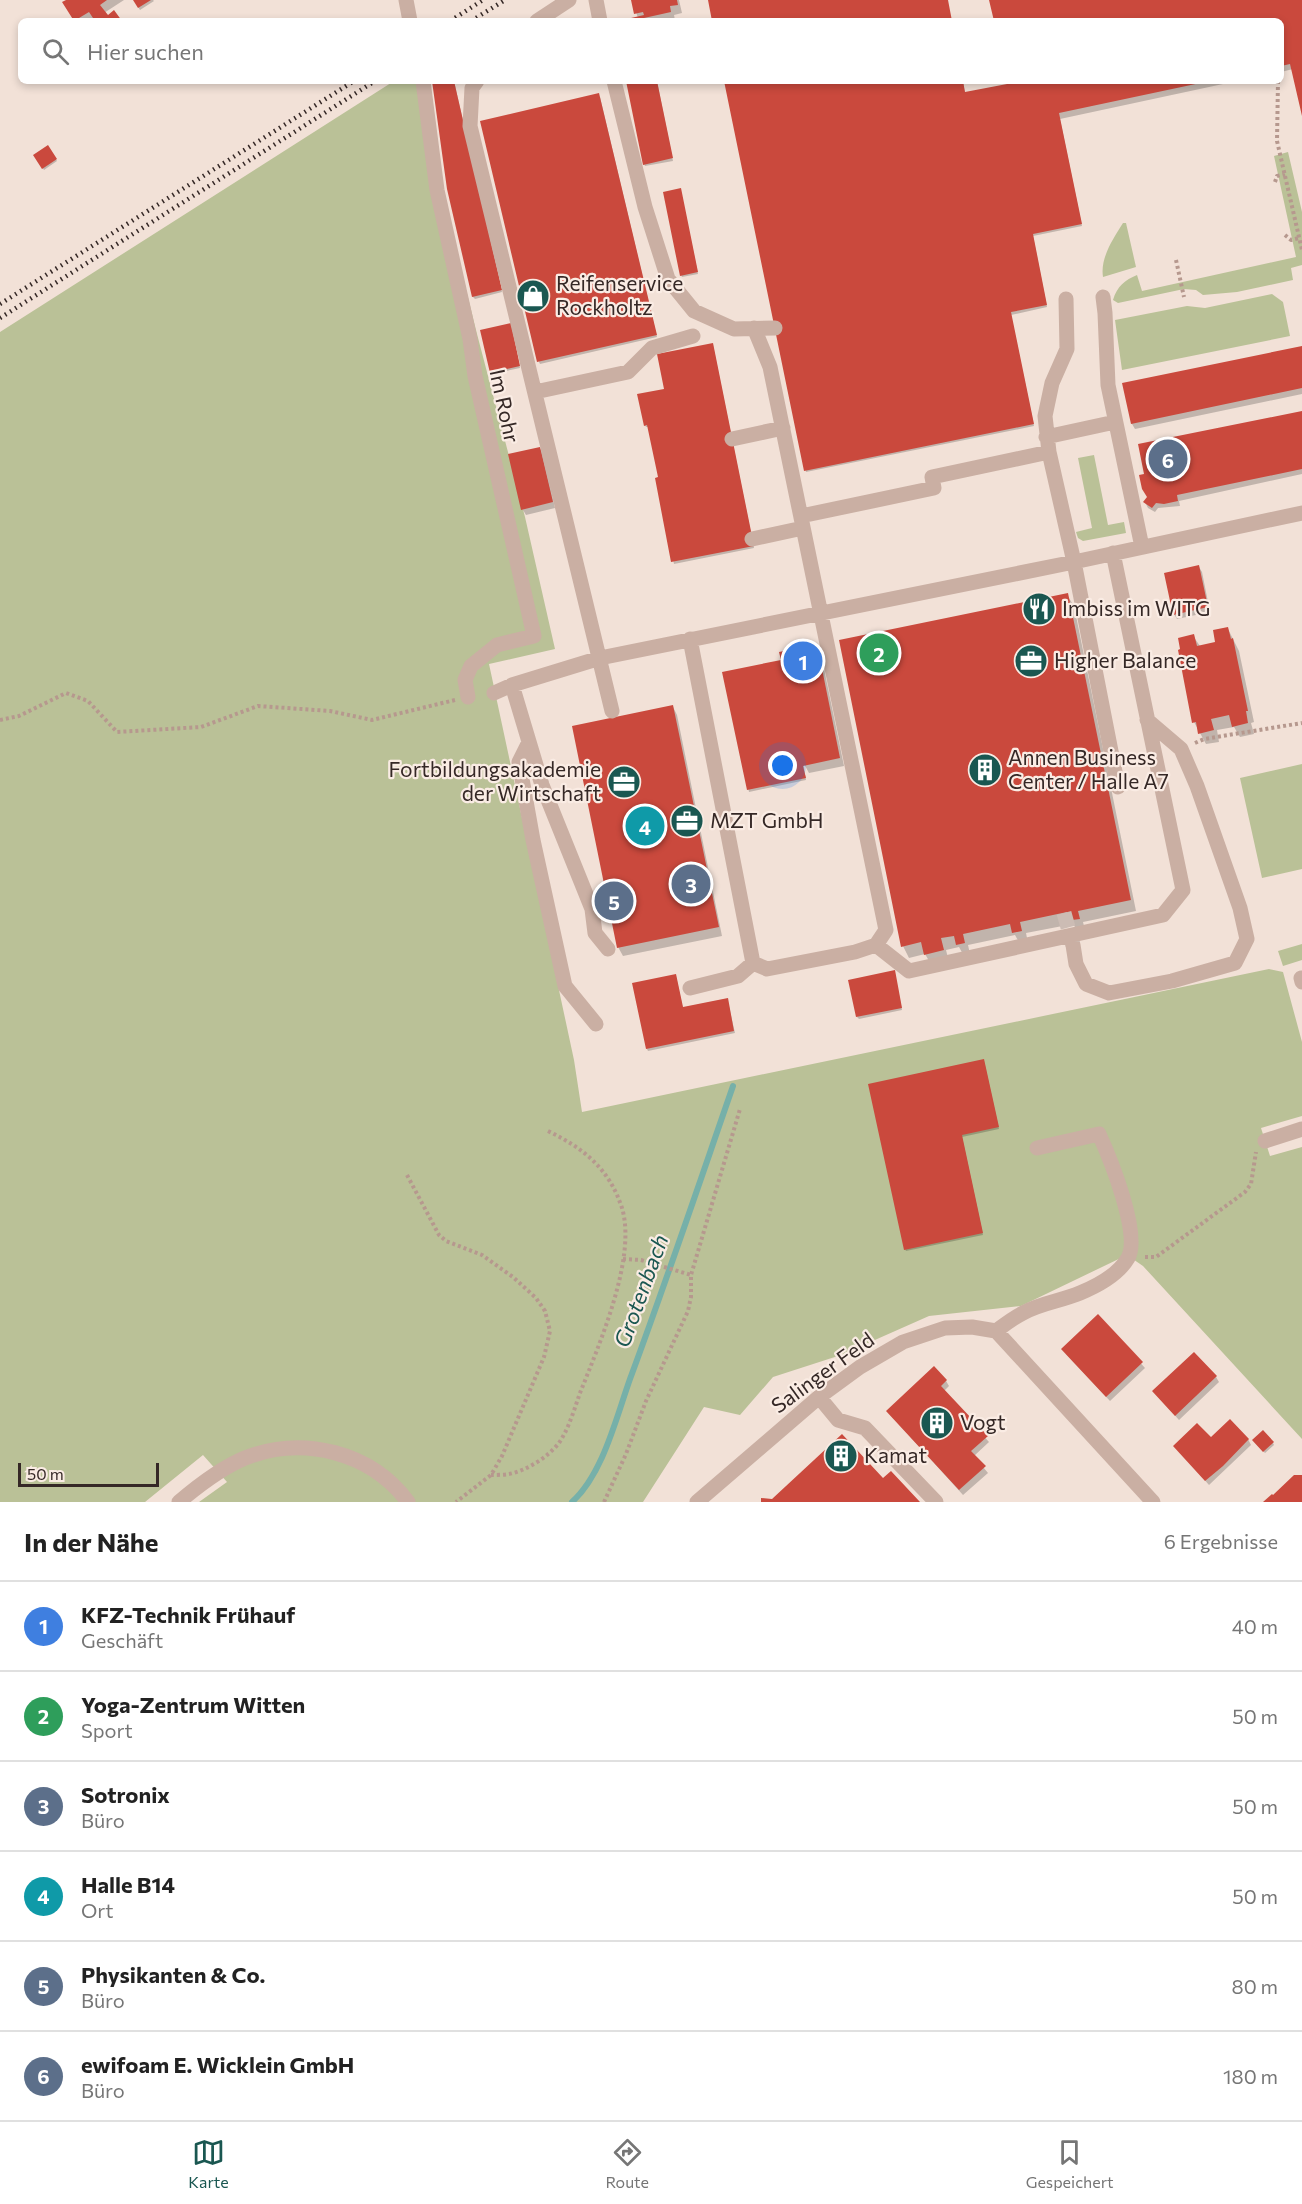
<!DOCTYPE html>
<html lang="de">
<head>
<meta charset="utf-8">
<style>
  :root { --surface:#fff; --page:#f6f6f6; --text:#222; --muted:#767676; --line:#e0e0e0; --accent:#1a5751 }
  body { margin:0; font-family:Commissioner,sans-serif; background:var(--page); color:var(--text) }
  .scale { position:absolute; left:18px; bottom:15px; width:141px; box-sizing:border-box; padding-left:6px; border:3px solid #352826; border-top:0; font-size:16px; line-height:21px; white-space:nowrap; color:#352826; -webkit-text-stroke:4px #faece4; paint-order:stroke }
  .you { position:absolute; left:783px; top:766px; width:21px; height:21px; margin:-15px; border:4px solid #fff; border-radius:50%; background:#1a73e8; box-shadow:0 0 0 9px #1a73e833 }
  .badge { display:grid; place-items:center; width:39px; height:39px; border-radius:50%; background:var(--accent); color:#fff; font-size:20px; font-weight:700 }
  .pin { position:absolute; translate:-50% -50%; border:3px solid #fff; box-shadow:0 2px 6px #0006 }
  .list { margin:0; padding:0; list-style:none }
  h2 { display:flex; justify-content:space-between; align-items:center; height:78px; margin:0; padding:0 24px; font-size:26px }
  h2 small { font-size:20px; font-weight:400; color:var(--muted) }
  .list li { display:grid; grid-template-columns:39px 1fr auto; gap:18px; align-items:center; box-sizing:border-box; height:90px; padding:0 24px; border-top:2px solid var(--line) }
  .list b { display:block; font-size:22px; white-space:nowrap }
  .list p { margin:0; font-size:20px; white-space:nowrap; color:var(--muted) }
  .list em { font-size:20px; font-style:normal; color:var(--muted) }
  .icon { flex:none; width:33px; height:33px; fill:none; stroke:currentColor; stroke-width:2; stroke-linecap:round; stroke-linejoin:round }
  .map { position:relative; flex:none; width:1302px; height:1502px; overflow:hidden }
  .search { position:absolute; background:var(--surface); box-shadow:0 3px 9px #0003; left:18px; right:18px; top:18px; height:66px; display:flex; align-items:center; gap:15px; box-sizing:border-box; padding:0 21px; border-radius:9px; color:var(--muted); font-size:22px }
  .sheet { height:618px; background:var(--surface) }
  nav { display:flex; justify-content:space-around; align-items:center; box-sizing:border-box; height:84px; border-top:2px solid var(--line); background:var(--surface); font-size:16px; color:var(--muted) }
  nav a { display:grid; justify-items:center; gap:3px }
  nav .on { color:var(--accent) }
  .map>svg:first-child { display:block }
  .green { fill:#bac197 }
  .shadow { fill:#0003 }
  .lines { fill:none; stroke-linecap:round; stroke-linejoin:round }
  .stream { stroke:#76b0a9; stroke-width:6 }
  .building { fill:#ca493d }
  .minor-tunnel { stroke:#ccbcb4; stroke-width:15; stroke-dasharray:15 8; stroke-linecap:butt }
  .path { stroke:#b6988e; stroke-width:4; stroke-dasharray:3 3; stroke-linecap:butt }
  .minor { stroke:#caafa3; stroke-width:15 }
  .rail { stroke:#352826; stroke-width:4.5; stroke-dasharray:1.5 4.5; stroke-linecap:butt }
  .labels { text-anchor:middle; stroke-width:4.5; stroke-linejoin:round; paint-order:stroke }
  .poi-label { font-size:21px; fill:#352826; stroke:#faece4; text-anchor:start }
  .street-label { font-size:21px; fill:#352826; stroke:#faece4 }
  .water-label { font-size:22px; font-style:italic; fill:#1a5751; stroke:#faece4 }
</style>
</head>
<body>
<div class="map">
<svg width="1302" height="1502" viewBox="0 0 1302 1502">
  <rect width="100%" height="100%" fill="#f2e1d7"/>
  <path class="green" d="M394,81H430L442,192L477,334L525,517L555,649L489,664L574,1060L582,1112L1269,969L1283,972L1302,1042V1116L1261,1128L1270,1156L1302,1147V1439L1143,1266L1127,1255L1021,1306L929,1316L841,1355L773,1377L740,1415L704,1407L643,1502H199L227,1482L203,1455L145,1502H0V332Z
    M1288,152L1302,212V265L1291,268L1293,280L1237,292L1203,295L1196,290L1184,289L1118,303L1113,300C1117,286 1125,280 1137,275L1142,291L1296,257L1274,156Z
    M1123,223H1126L1136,267L1103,277C1100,258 1113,239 1123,223Z
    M1272,294L1283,302L1290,336L1122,370L1115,320L1187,306L1205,308Z
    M1094,455L1108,525L1124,522L1126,533L1083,541L1078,538L1076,532L1092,528L1078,458Z
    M1302,764V869L1262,878L1240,778Z
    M1302,944V960L1283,966L1278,951Z"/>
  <path class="shadow" d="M68,0H124L104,13L107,17L120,21H96L95,19L92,21H75L69,11Z
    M134,0H153L154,1L140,10Z
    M632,0H679L682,13L674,15L675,20L672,21H621L638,18Z
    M991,0H1302V113L1293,69L1281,72V21H995Z
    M434,81H454L502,292L475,299L473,297Z
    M627,81H657L673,161L645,166L644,164Z
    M726,81H963L965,94L1009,85L1008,81H1237L1060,119L1082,226L1033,236L1047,307L1011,315L1034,426L806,472Z
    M600,97L657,337L540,364L539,362Z
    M48,147L57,161L44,170L35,155Z
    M681,192L698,274L682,277L681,275Z
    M511,327L520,368L492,374L491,372Z
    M713,345L754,548L674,564L656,479L660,478L649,427H646L645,425L666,390Z
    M1302,347V394L1135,429L1132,424L1124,384Z
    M1302,412V474L1179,501L1180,506L1158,508L1155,512L1148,508L1145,502Z
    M540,448L543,454L555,508L526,515L523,510Z
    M1199,567L1202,572L1210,612L1177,619L1174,614Z
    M1067,595L1074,606L1136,911L1083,922L1085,930H1077L1073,924L1026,933L1028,943L1020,944L1015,935L968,945L970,954L964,956L959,947L946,950L949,962L932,966L925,954L909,958L903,946Z
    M1228,629L1239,651L1254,722L1251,723L1254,734L1240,737L1234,727L1217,730L1219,742L1206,744L1194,722L1193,636L1200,646L1217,643Z
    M816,645L821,654L844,766L809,773L803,762L806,780L749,792L724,673L783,661Z
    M673,707L677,715L722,936L623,956L618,947Z
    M895,974L902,1010L859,1019L857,1017Z
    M676,976L683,1009L728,1002L735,1033L648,1051L647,1049Z
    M984,1061L999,1129L962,1137L983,1235L906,1251L905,1249Z
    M1098,1316L1145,1368L1110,1401L1066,1354Z
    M1216,1377L1219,1382L1179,1420L1154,1392Z
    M946,1381L949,1386L944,1391L989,1442L974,1456L988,1473L963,1495L887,1411Z
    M1248,1439L1251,1445L1209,1485L1187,1460L1210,1440Z
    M1255,1442L1273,1443L1274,1445L1265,1453Z"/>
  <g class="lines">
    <path class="stream" d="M572,1502C603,1474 616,1418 630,1379C666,1282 699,1184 733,1086"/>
  </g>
  <path class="building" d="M66,0H107L100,5L108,15L114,10L122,21H95L89,12L74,21L62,2Z
    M133,0H151L138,8Z
    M631,0H677L678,5L670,6L671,12L644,18L645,21H618L644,15L643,12L634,14Z
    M708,0H948L952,21H712Z
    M989,0H1302V116L1290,64L1281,66V21H994Z
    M432,81H454L502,290L472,297L447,189Z
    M626,81H657L673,158L643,165Z
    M724,81H963L965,92L1007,84V81L1205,82L1059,113L1082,224L1033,234L1047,305L1011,312L1034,424L804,471Z
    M599,93L657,335L537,362L480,121Z
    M48,145L57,159L42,169L33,155Z
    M681,188L698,272L680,276L663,192Z
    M511,323L520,366L490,373L480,330Z
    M713,343L754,546L671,562L655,478L658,477L647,425L644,426L637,394L664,389L657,354Z
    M1302,346V388L1131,424L1122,383Z
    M1302,411V469L1177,495L1178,501L1164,504L1156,503L1152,508L1143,502L1147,497L1142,489L1139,475L1144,474L1138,444Z
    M540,447L553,502L521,510L508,454Z
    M1199,565L1208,607L1173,615L1164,573Z
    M1068,593L1131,900L1078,911L1080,919L1072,920L1069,919L1067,912L1020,922L1022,931L1012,933L1010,924L963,934L965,943L956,945L954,936L941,938L944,950L924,955L921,942L901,947L839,640Z
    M1228,627L1231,639L1233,638L1248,711H1246L1248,723L1232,727L1229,715L1211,719L1214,730L1198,734L1196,722L1192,723L1178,650L1180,649L1178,638L1194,634L1197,646L1215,642L1213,630Z
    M817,644L840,758L803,766L806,778L747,790L722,672L781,660L779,652Z
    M673,705L719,927L617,948L572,726Z
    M895,970L902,1008L856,1017L848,980Z
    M676,974L683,1007L728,998L734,1031L646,1049L632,983Z
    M984,1059L999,1127L962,1135L983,1233L904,1250L868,1084Z
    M1098,1314L1143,1362L1106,1397L1061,1349Z
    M1194,1352L1217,1376L1175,1416L1152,1391Z
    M934,1366L947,1380L941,1386L988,1436L971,1451L986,1466L959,1490L886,1411Z
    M1230,1419L1249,1439L1223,1466L1205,1481L1173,1446L1197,1423L1211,1437Z
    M1263,1430L1274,1442L1263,1452L1252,1440Z
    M842,1434L883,1478L891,1471L920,1502H761V1498L772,1499Z
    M1294,1475H1302V1502H1263L1272,1494L1273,1495Z"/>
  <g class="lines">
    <path class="minor-tunnel" d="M1064,913L1073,945"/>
    <path class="path" d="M1278,81L1277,141L1302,250
      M1275,182L1277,176L1285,174
      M1285,235L1291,240L1299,238
      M1176,260L1184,297
      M0,720L19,716L66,693L88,701L117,732L201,727L258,706L330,711L372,720L455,700
      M1195,743L1204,739L1302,723
      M407,1175L439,1235L446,1241L482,1255L513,1277L536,1298L545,1311L550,1331L544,1357L502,1456L491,1475L456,1502
      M1145,1257H1156L1245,1192L1251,1184L1256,1152
      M623,1259L641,1260L691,1275
      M491,1475C496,1475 503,1475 509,1474C526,1471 548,1457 559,1443C569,1428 574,1410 580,1393C599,1345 637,1258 622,1208C609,1168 583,1148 548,1131
      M604,1502L626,1454L646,1401L688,1311L691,1297V1275L740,1109"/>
    <path class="minor" d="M406,0L410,21
      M596,0L600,21
      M537,21L569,0
      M423,81L437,190L470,339L475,376L534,636L497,645L471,666L465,680L468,697
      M477,81L472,88L470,126L612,711
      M614,81L645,207L668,279L694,311L734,329L775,328
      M1103,297L1105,313L1108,385L1142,547
      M535,392L628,372L652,348L693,336
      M1046,437L1115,422
      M732,439L783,428
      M1049,452L1045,416L1052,383L1067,349L1066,299
      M801,516L934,488L932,477L1049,452L1074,562L1118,787
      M752,539L803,528
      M690,639L753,963L767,969L855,952L876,945L886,930L770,367L754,328
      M512,685L542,785L592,909L595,933L608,949
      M494,693L512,685L600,658L1074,562L1302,513
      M529,742L519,762L533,840L565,986L596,1024
      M876,945L909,971L1163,915L1183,890L1113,553
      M1073,945L1076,964L1086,984L1109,993L1172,981L1235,963L1247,939L1240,908L1197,786L1181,749L1147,720
      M1301,978L1302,982
      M690,988L738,976L753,963
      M1265,1141L1302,1129
      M996,1331C1004,1325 1013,1318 1023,1313C1040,1303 1061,1301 1080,1293C1097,1286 1118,1275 1128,1258C1141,1234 1110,1158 1099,1134L1037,1148
      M819,1397L838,1420L865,1428L936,1502
      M179,1502C199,1485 221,1468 245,1458C303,1435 371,1452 408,1502
      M697,1502L819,1397L860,1367L903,1342L945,1328L972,1327L996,1331L1153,1502"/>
    <path class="rail" d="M450,21L483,0
      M471,21L505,0
      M0,304L354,81
      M0,318L375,81"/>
  </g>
  <defs>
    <symbol id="shop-disc" viewBox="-11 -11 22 22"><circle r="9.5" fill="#1a5751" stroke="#faece4"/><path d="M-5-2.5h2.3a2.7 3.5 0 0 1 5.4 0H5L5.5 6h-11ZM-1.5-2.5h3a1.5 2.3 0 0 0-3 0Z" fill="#fff"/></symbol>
    <symbol id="restaurant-disc" viewBox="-11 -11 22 22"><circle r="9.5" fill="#1a5751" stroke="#faece4"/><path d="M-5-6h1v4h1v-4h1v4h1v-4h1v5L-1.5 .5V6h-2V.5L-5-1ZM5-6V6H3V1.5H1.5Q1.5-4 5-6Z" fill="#fff"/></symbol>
    <symbol id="office-disc" viewBox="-11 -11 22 22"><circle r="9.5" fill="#1a5751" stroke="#faece4"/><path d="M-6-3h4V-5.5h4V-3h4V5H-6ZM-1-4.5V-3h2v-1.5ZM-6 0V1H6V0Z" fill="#fff"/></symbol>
    <symbol id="building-disc" viewBox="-11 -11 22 22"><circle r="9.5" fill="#1a5751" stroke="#faece4"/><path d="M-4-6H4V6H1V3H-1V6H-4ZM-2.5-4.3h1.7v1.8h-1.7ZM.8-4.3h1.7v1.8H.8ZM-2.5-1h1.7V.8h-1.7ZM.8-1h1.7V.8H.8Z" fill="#fff"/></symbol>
  </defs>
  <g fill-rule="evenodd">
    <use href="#shop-disc" x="514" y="277" width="38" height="38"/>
    <use href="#restaurant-disc" x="1020" y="590" width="38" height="38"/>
    <use href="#office-disc" x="1012" y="642" width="38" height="38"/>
    <use href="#building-disc" x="966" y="751" width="38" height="38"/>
    <use href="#office-disc" x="605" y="763" width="38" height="38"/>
    <use href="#office-disc" x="668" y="802" width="38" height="38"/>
    <use href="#building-disc" x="918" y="1404" width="38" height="38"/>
    <use href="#building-disc" x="822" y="1437" width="38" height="38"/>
  </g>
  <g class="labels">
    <g class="poi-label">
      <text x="556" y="291">Reifenservice<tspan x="556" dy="24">Rockholtz</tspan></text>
      <text x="1062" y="616">Imbiss im WITG</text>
      <text x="1054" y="668">Higher Balance</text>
      <text x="1008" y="765">Annen Business<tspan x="1008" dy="24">Center / Halle A7</tspan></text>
      <text x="601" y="777" text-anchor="end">Fortbildungsakademie<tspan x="601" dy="24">der Wirtschaft</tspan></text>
      <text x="710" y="828">MZT GmbH</text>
      <text x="960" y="1430">Vogt</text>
      <text x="864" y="1463">Kamat</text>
    </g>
    <g class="street-label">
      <text transform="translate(504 406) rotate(78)" y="7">Im Rohr</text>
      <text transform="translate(823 1373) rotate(-36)" y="7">Salinger Feld</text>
    </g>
    <g class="water-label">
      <text transform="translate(641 1291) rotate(-70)" y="8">Grotenbach</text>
    </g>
  </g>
</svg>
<div class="scale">50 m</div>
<div class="you"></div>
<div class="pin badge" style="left:803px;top:661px;background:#3f7fe0">1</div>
<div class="pin badge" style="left:879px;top:653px;background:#2e9e5b">2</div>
<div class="pin badge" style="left:691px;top:884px;background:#5c6f8a">3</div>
<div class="pin badge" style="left:645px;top:826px;background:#0f9aa8">4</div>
<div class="pin badge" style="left:614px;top:901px;background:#5c6f8a">5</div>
<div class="pin badge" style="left:1168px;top:459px;background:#5c6f8a">6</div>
<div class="search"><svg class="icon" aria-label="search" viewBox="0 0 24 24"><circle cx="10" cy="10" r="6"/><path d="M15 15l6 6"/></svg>Hier suchen</div>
</div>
<section class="sheet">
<h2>In der Nähe<small>6 Ergebnisse</small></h2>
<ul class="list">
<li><span class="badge" style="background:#3f7fe0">1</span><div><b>KFZ-Technik Frühauf</b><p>Geschäft</p></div><em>40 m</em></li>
<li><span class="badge" style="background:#2e9e5b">2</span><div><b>Yoga-Zentrum Witten</b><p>Sport</p></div><em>50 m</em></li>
<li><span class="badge" style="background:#5c6f8a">3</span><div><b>Sotronix</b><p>Büro</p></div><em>50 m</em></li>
<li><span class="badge" style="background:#0f9aa8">4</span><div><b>Halle B14</b><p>Ort</p></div><em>50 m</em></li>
<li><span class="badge" style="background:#5c6f8a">5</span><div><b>Physikanten &amp; Co.</b><p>Büro</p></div><em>80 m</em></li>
<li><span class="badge" style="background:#5c6f8a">6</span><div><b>ewifoam E. Wicklein GmbH</b><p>Büro</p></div><em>180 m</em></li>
</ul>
</section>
<nav>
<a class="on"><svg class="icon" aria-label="map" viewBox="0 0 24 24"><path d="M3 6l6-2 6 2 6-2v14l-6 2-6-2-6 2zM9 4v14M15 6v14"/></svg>Karte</a>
<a><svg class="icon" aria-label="directions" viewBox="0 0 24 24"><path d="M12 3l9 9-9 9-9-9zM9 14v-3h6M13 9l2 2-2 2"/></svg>Route</a>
<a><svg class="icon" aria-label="saved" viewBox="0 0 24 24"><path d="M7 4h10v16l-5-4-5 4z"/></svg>Gespeichert</a>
</nav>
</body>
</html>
